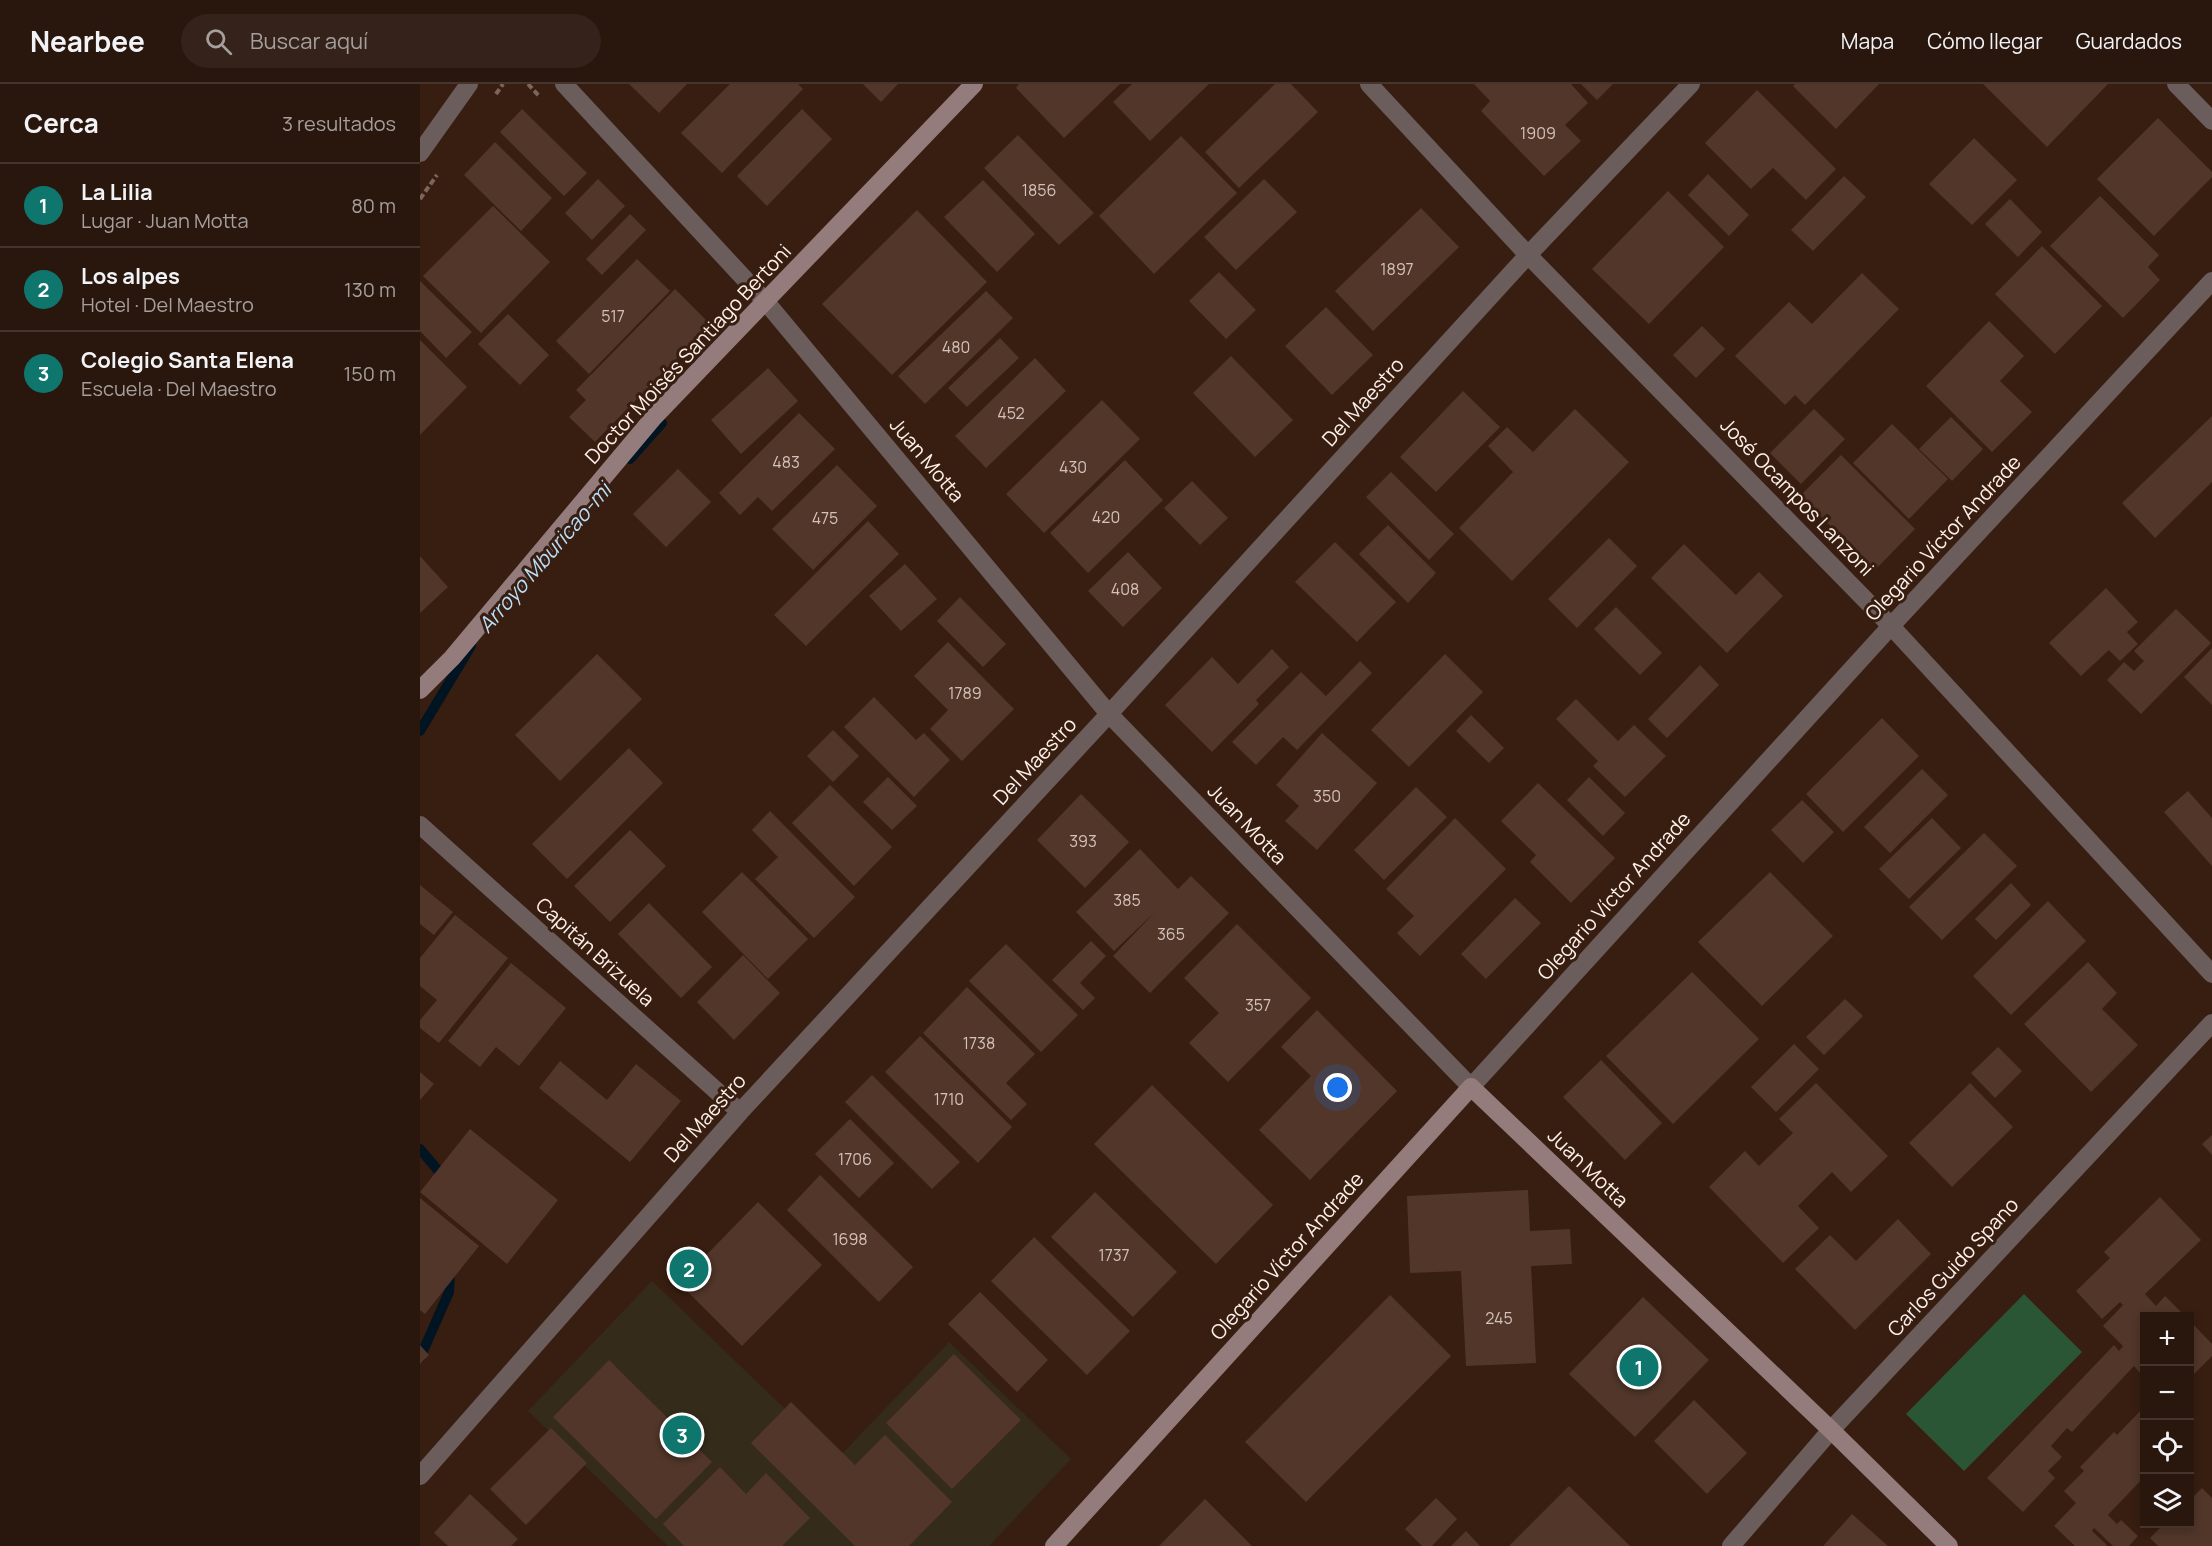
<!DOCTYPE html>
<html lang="es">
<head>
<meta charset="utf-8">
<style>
  :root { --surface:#29160d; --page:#35231b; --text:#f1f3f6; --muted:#a59f9d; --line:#45352e; --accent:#0f766e }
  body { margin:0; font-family:Manrope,sans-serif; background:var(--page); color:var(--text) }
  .controls { position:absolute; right:18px; bottom:18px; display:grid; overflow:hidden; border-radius:0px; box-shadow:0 3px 9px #0003 }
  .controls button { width:54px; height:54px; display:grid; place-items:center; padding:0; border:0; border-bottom:2px solid var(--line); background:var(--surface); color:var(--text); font:30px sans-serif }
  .you { position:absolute; left:918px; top:1004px; width:21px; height:21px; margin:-15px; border:4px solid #fff; border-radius:50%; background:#1a73e8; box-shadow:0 0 0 9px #1a73e833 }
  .badge { display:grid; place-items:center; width:39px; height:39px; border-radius:50%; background:var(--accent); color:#fff; font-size:20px; font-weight:700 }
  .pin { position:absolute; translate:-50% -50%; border:3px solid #fff; box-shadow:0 2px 6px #0006 }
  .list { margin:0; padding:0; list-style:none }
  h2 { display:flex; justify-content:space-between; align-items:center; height:78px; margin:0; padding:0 24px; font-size:26px }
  h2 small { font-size:20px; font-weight:400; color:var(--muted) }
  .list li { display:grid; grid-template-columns:39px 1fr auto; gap:18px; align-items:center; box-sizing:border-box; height:84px; padding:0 24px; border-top:2px solid var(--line) }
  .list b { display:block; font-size:22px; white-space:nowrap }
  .list p { margin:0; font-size:20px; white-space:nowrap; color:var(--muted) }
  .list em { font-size:20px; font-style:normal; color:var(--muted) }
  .icon { flex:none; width:33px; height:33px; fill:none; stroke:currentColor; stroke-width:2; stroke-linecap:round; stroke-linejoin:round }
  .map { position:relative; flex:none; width:1792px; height:1462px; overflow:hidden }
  header { display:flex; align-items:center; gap:36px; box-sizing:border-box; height:84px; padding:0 30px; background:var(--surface); border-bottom:2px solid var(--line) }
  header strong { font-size:28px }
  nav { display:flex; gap:33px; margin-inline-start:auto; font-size:21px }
  .search { width:420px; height:54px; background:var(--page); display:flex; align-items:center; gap:15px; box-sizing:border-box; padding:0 21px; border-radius:33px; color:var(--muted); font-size:22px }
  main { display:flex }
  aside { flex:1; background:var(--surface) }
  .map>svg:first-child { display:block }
  .education { fill:#342b1b }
  .green { fill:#2a5636 }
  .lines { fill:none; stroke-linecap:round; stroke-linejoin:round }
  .stream { stroke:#011421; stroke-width:10 }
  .building { fill:#513629 }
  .path { stroke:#7c665b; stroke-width:4; stroke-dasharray:6 3; stroke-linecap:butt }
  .street { stroke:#6c5d5d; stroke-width:18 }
  .secondary { stroke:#947c7c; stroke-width:18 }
  .labels { text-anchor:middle; stroke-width:6; stroke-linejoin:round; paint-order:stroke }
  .number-label { font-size:16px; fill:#d4c2ba }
  .street-label { font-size:20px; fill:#fff0ea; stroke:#371e11 }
  .water-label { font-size:21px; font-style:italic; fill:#bbdef8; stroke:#371e11 }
</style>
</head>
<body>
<header>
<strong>Nearbee</strong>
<div class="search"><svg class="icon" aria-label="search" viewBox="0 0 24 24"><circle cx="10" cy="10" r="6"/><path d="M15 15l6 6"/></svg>Buscar aquí</div>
<nav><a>Mapa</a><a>Cómo llegar</a><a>Guardados</a></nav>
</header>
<main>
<aside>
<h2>Cerca<small>3 resultados</small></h2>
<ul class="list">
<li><span class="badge">1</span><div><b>La Lilia</b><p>Lugar · Juan Motta</p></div><em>80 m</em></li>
<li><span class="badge">2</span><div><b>Los alpes</b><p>Hotel · Del Maestro</p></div><em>130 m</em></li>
<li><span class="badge">3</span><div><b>Colegio Santa Elena</b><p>Escuela · Del Maestro</p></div><em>150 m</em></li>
</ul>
</aside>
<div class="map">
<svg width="1792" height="1462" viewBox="0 0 1792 1462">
  <rect width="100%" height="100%" fill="#371e11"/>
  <path class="education" d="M232,1197L417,1375L529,1258L651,1375L569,1462H248L108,1327Z"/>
  <path class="green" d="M1604,1210L1662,1268L1544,1387L1486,1330Z"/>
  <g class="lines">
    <path class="stream" d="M210,375L242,339
      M0,647L51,562
      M0,1065L27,1097
      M0,1274L29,1208L30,1186"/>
  </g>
  <path class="building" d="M209,0H267L239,29Z
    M310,0H378L383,5L302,89L261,49Z
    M443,0H478L461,18Z
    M599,0H700L644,54L596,4Z
    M712,0H789L730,57L693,18Z
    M855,0H871L898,28L819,104L785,68Z
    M1054,0H1151L1168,19L1145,41L1161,57L1124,92L1061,27L1070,17Z
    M1161,0H1193L1177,16Z
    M1375,0H1459L1416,45L1373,2Z
    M1563,0H1688L1627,63Z
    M1337,6L1416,85L1386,116L1353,84L1331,105L1285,59Z
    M102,25L167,89L144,112L80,48Z
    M382,25L412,55L347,122L317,92Z
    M1738,34L1792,88V93L1734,152L1677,95Z
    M598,51L674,129L639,161L564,84Z
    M761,52L817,109L734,190L679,132Z
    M1554,54L1597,96L1552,141L1509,100Z
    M75,58L132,114L101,147L44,91Z
    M1288,90L1329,131L1309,152L1268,111Z
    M1424,92L1446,113L1393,167L1371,146Z
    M178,95L205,122L172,156L145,129Z
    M844,95L877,128L816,186L784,153Z
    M563,96L615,150L577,188L524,133Z
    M1248,107L1304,163L1229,240L1172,185Z
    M1680,112L1739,171L1728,183L1740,196L1703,234L1630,162Z
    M1590,115L1622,148L1598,173L1565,140Z
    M73,122L130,178L61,249L3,192Z
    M1001,124L1039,163L953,247L915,207Z
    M497,126L567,198L472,291L402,220Z
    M210,130L226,146L182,191L166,175Z
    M1622,162L1682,222L1635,270L1575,210Z
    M217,175L250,207L169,290L136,257Z
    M799,188L836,226L806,255L769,217Z
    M1442,189L1479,225L1385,321L1375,311L1365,321L1315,272L1369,218L1392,240Z
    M0,197L52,248L26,274L0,247Z
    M255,205L290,240L175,358L149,333L166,316L156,306Z
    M566,207L593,234L505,320L478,292Z
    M906,223L953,271L912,311L865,262Z
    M88,230L129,271L100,301L58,260Z
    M1569,237L1604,272L1580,297L1612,328L1572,368L1506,302Z
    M1282,242L1305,265L1276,294L1253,271Z
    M580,254L599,274L547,323L528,304Z
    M0,256L47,303L0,351Z
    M811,272L873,336L835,373L773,309Z
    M615,274L646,307L566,384L535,352Z
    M348,284L378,317L321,370L291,336Z
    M1043,307L1080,343L1016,408L980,373Z
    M682,316L720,355L624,449L586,410Z
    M1155,325L1209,378L1092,497L1039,444L1093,388L1068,362L1087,343L1113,368Z
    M1394,325L1425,355L1381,400L1350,369Z
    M379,329L415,365L352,427L338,413L320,431L299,409Z
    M1792,332V398L1735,454L1702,419Z
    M1531,333L1563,365L1532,397L1499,365Z
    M1472,340L1528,395L1489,435L1433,379Z
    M1421,371L1495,445L1455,486L1380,412Z
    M705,376L743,416L668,489L630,449Z
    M417,381L457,422L393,486L352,445Z
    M258,385L291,418L246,463L213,430Z
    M971,388L1034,450L1009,476L946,413Z
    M772,397L808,434L780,461L744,424Z
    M448,437L479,470L386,562L354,531Z
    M968,441L1016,489L988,519L939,470Z
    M1189,454L1217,482L1157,544L1128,515Z
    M915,458L976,518L937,558L875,498Z
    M1264,460L1316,511L1339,488L1363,512L1307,569L1231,494Z
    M708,468L742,504L703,543L668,507Z
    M0,472L28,503L0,529Z
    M485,480L517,515L481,547L449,512Z
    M1686,504L1718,538L1707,548L1718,560L1700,577L1689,566L1661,592L1629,559Z
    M540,513L586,560L563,583L517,537Z
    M1196,523L1242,569L1220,591L1174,545Z
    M1756,525L1791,559L1721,630L1687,596L1704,578L1714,587L1724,577L1714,567Z
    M528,558L594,625L542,677L510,645L528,626L494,592Z
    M1792,564V621L1764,593Z
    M852,565L869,583L836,616L839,620L792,668L745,621L792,573L818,600Z
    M177,570L222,615L140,697L95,651Z
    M1025,570L1063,608L989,683L951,646Z
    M940,577L952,589L877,666L863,653L836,681L812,658L881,588L906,612Z
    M1280,581L1299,601L1247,654L1228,635Z
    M454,613L496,656L504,649L530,676L494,713L424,643Z
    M1156,615L1198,657L1214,641L1246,672L1205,713L1173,682L1178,677L1136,635Z
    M1051,631L1084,664L1069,679L1036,647Z
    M1462,634L1499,672L1423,748L1386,710Z
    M413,646L439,672L413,698L387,672Z
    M902,649L957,699L897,766L865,737L879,722L856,701Z
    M209,664L243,699L147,795L112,760Z
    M1502,685L1528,711L1470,769L1444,743Z
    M468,693L497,722L472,746L443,718Z
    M1169,693L1205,729L1183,752L1147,716Z
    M1118,699L1195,774L1151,819L1110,778L1116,771L1081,737Z
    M410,701L472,763L434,802L372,739Z
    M996,703L1027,733L964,796L934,766Z
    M1768,707L1792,734V782L1744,728Z
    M661,710L709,758L665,804L617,756Z
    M1382,716L1414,748L1383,779L1351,746Z
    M350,727L435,813L394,854L335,795L358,773L332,746Z
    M1035,734L1086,785L1000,872L977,849L994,832L966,805Z
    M1512,734L1541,764L1489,815L1459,785Z
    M210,746L246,782L190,838L154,802Z
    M1564,749L1597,782L1522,856L1489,823Z
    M720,765L758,805L771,792L809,829L730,909L693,872L735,828L694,867L656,828Z
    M322,788L388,855L348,895L282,828Z
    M1350,788L1413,852L1342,922L1278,858Z
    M1591,799L1611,821L1576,856L1555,835Z
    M0,801L33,828L14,851L0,840Z
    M1095,814L1121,839L1066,895L1041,870Z
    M1628,817L1666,857L1591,931L1553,892Z
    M229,819L292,883L261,914L198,850Z
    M35,831L88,874L19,959L0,944V936L17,916L0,902V874Z
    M817,840L891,914L808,998L769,959L799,929L764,894Z
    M671,857L686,872L660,899L675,914L663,926L632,896Z
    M586,860L658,931L621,968L549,897Z
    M323,871L360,909L314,956L277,918Z
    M1668,878L1697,909L1682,925L1718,961L1671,1008L1604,940Z
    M91,879L146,924L99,982L76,963L60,983L28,957Z
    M1272,888L1339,955L1253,1040L1186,972Z
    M547,903L615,970L586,999L607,1020L591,1036L503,949Z
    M1425,915L1443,932L1404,971L1386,953Z
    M897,926L977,1007L890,1096L839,1046L891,992L861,963Z
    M500,952L592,1043L558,1079L465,988Z
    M1374,960L1399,985L1356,1028L1331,1003Z
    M1578,963L1602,987L1575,1014L1551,989Z
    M1181,976L1242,1039L1205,1076L1143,1013Z
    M140,977L187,1016L216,980L261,1017L210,1078L119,1004Z
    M0,988L14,1000L0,1016Z
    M452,991L540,1078L512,1105L425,1018Z
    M1396,999L1468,1072L1431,1108L1412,1088L1378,1122L1399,1144L1363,1179L1289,1103L1325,1067L1339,1082L1373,1049L1359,1035Z
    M1550,999L1593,1043L1532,1103L1489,1059Z
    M732,1001L853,1121L796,1180L674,1060Z
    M430,1035L474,1079L439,1114L395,1070Z
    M50,1045L138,1116L87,1180L0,1108Z
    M1792,1051V1071L1782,1060Z
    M400,1091L493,1183L459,1218L367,1126Z
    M1108,1106L1110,1147L1150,1145L1152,1180L1111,1182L1116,1279L1046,1282L1041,1187L990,1189L987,1112Z
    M675,1108L757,1188L713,1233L631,1153Z
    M1740,1113L1781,1156L1725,1210L1736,1222L1745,1212L1765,1232H1724V1293L1714,1282L1652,1348L1647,1344L1631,1362L1642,1373L1628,1387L1635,1394L1603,1428L1567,1394L1694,1261L1699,1267L1703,1262L1683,1242L1703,1221L1700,1218L1682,1235L1656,1207L1690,1174L1684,1168Z
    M0,1114L59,1162L5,1230L0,1226Z
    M338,1118L402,1181L322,1262L259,1199Z
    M1478,1135L1511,1170L1435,1246L1375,1185L1410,1151L1436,1177Z
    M614,1153L710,1247L667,1291L571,1197Z
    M560,1208L628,1276L597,1308L528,1240Z
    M970,1211L1031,1272L886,1418L825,1358Z
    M1223,1213L1289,1276L1215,1353L1149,1290Z
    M1770,1237L1792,1260V1272L1770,1294Z
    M0,1261L9,1271L0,1280Z
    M534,1270L601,1336L532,1405L466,1339Z
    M189,1276L292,1378L236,1435L133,1333Z
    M1274,1316L1327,1369L1287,1410L1234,1357Z
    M371,1318L435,1381L465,1351L532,1418L489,1462H435L331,1359Z
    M1724,1323V1393L1688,1431L1697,1440L1701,1436L1718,1452L1709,1462H1693L1674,1444L1672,1447L1687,1461L1686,1462H1655L1634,1442L1656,1419L1644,1407L1664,1387L1660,1383L1694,1348L1697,1351Z
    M131,1344L167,1379L106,1441L70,1405Z
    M300,1383L326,1410L346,1389L390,1434L362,1462H264L243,1440Z
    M1149,1402L1210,1462H1089Z
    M1782,1404L1792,1414V1462H1738L1730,1454L1744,1440H1770V1416Z
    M50,1410L98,1455L91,1462H28L14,1449Z
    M1016,1414L1037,1435L1012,1462H1002L985,1445Z
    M785,1415L832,1462H739Z
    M1432,1430L1468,1462H1403Z
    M1046,1447L1060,1462H1031Z"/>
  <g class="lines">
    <path class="path" d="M108,0L120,13
      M76,10L83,0
      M0,115L17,91"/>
    <path class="street" d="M144,0L346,218L689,630L1051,1003L1471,542L1792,197
      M949,0L1108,171L1471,542L1792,890
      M1756,0L1792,37
      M0,69L49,0
      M0,741L320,1028
      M0,1392L320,1028L689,630L1108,171L1271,0
      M1311,1462L1411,1346L1792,939"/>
    <path class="secondary" d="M0,606L32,574L234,333L554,0
      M634,1462L1051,1003L1411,1346L1529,1462"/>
  </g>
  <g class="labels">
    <g class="number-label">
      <text x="1118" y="55">1909</text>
      <text x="619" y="112">1856</text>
      <text x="977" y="191">1897</text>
      <text x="193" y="238">517</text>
      <text x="536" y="269">480</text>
      <text x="591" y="335">452</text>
      <text x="366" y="384">483</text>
      <text x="653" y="389">430</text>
      <text x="686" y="439">420</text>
      <text x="405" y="440">475</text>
      <text x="705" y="511">408</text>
      <text x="545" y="615">1789</text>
      <text x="907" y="718">350</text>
      <text x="663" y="763">393</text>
      <text x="707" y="822">385</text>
      <text x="751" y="856">365</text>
      <text x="838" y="927">357</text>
      <text x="559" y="965">1738</text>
      <text x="529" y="1021">1710</text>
      <text x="435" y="1081">1706</text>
      <text x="430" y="1161">1698</text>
      <text x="694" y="1177">1737</text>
      <text x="1079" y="1240">245</text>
    </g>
    <g class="street-label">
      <text transform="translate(268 270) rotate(-47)" y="7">Doctor Moisés Santiago Bertoni</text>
      <text transform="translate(943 318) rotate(-48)" y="7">Del Maestro</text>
      <text transform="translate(507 376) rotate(50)" y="7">Juan Motta</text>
      <text transform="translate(1377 413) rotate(46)" y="7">José Ocampos Lanzoni</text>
      <text transform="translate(1523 454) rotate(-47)" y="7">Olegario Víctor Andrade</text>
      <text transform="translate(615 677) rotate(-47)" y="7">Del Maestro</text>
      <text transform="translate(827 740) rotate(46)" y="7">Juan Motta</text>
      <text transform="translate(1194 812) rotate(-48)" y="7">Olegario Víctor Andrade</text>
      <text transform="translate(175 868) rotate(42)" y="7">Capitán Brizuela</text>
      <text transform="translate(285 1034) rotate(-48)" y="7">Del Maestro</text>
      <text transform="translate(1168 1084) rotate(44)" y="7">Juan Motta</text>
      <text transform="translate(867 1172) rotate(-48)" y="7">Olegario Víctor Andrade</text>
      <text transform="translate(1533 1183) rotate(-47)" y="7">Carlos Guido Spano</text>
    </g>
    <g class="water-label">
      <text transform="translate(125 474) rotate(-49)" y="7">Arroyo Mburicao-mi</text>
    </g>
  </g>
</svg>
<div class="controls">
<button>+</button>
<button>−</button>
<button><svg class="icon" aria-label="locate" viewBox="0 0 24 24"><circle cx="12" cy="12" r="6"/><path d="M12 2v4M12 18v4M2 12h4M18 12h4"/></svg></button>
<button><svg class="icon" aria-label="layers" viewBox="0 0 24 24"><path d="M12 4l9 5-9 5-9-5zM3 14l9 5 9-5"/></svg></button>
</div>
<div class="you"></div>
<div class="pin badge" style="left:1219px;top:1283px">1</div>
<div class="pin badge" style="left:269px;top:1185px">2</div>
<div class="pin badge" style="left:262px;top:1351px">3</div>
</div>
</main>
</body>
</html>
